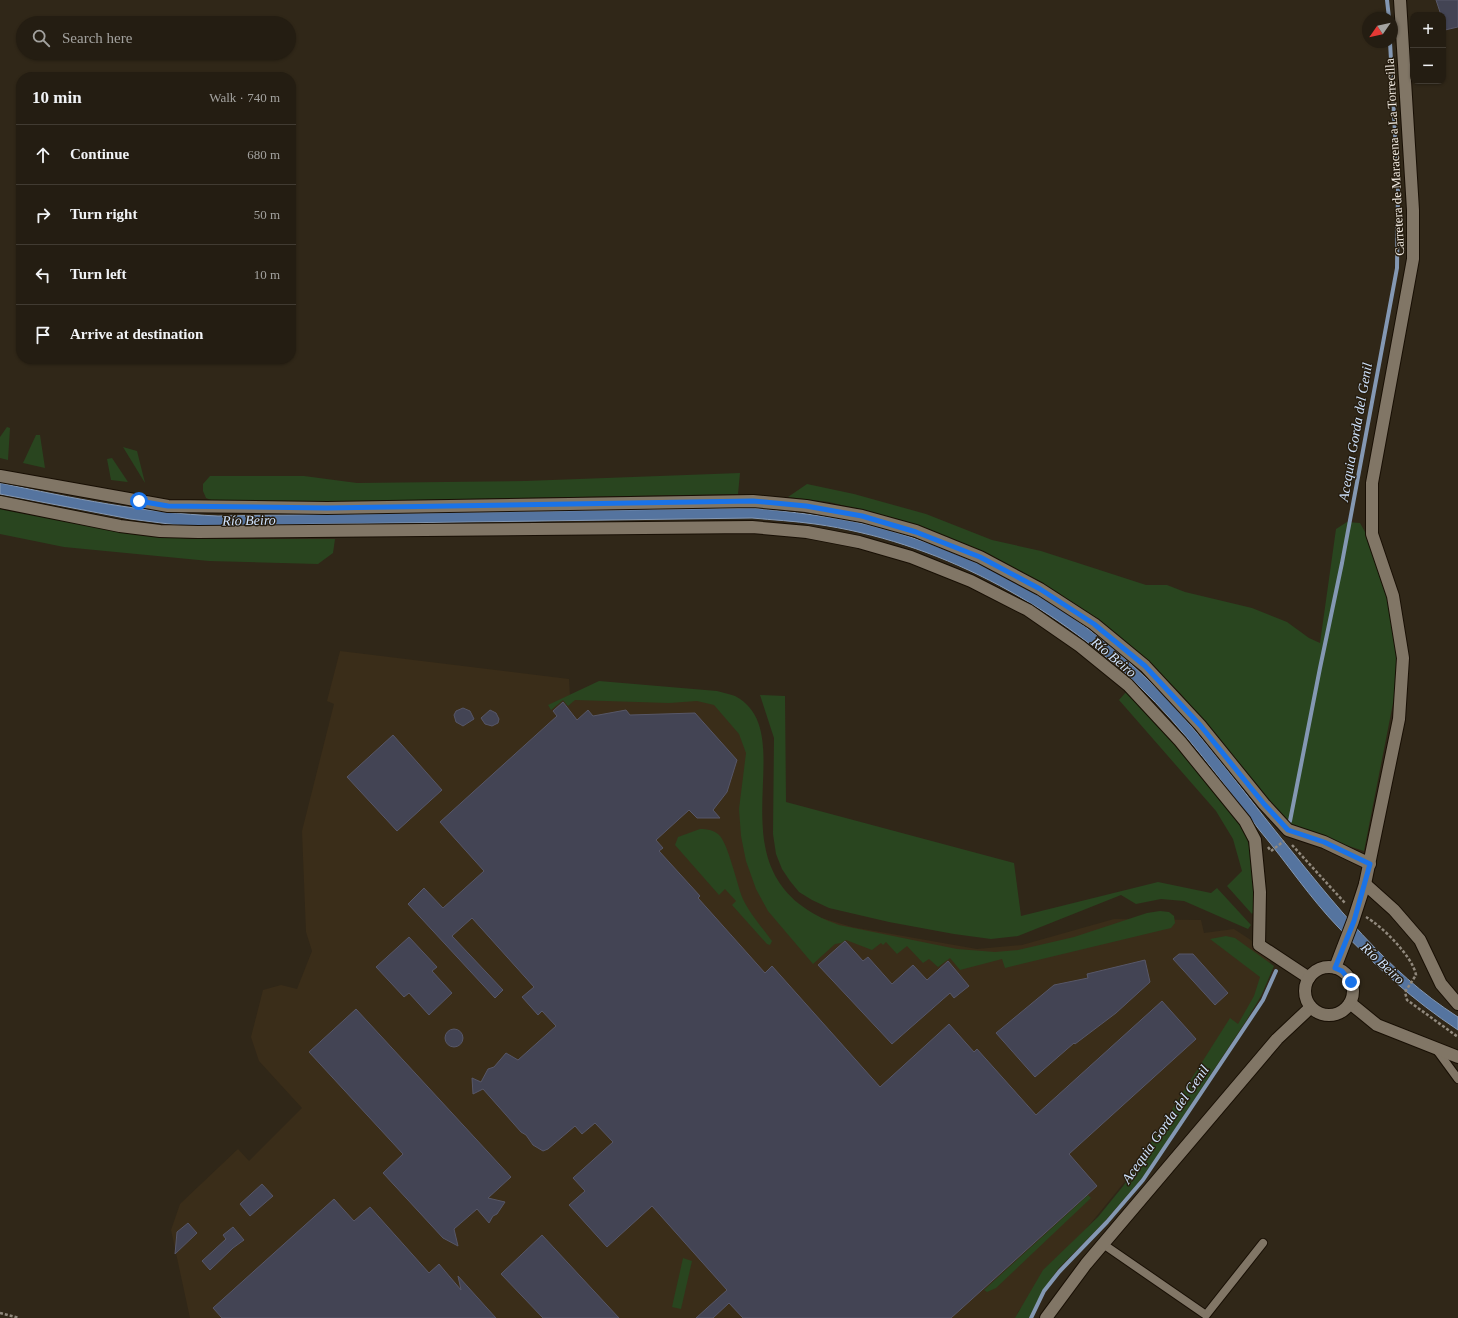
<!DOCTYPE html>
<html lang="en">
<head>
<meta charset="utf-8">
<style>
  :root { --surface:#241d12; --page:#2c261b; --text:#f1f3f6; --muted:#a3a29f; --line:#413b32 }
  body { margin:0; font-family:Georgia,serif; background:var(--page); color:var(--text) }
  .controls { position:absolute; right:12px; top:12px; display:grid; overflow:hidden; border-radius:8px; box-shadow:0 1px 3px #0004 }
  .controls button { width:36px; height:36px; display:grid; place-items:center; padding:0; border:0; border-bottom:1px solid var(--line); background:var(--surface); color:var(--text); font:20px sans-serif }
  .compass { position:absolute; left:1362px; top:12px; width:36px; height:36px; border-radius:50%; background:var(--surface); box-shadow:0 1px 3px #0004; rotate:236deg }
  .stop { position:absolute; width:12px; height:12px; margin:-9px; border:3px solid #1a73e8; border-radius:50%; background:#fff }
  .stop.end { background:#1a73e8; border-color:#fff; box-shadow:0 1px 4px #0008 }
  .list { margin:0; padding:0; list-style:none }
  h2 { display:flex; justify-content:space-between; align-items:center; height:52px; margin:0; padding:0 16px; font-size:17px }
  h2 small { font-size:13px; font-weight:400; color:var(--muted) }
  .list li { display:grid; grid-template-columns:26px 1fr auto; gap:12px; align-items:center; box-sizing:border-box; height:60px; padding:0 16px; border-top:1px solid var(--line) }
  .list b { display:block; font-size:15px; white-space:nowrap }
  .list em { font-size:13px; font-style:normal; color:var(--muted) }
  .icon { flex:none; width:22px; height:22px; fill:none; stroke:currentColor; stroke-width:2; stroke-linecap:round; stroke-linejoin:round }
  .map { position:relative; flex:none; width:1458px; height:1318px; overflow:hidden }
  .search { position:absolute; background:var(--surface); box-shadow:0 1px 3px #0004; left:16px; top:16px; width:280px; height:44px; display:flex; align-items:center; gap:10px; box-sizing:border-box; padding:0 14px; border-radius:22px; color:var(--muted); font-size:15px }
  .panel { position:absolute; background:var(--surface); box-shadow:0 1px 3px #0004; left:16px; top:72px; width:280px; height:292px; border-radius:16px }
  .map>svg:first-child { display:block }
  .built { fill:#3a2d19 }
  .green { fill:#29451f }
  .water { fill:#55749f; stroke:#8498b3 }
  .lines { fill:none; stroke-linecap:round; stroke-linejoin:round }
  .stream { stroke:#8498b3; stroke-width:4 }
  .building { fill:#434454; stroke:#575768 }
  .service-casing { stroke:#180f04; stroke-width:10 }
  .minor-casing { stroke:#180f04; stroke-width:14 }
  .tertiary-casing { stroke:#180f04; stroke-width:14 }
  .path { stroke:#91897d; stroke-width:2.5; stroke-dasharray:3 2; stroke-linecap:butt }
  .service { stroke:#817666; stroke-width:8 }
  .minor { stroke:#817666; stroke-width:12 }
  .tertiary { stroke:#817666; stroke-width:12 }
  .route { stroke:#1a73e8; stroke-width:5 }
  .labels { text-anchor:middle; stroke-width:3; stroke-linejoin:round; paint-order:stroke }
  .street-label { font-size:13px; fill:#f3ece3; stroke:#261d0f }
  .water-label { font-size:14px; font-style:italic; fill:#cfe3fe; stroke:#261d0f }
</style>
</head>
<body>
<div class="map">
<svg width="1458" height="1318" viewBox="0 0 1458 1318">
  <rect width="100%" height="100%" fill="#302718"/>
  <path class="built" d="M340,651L569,679L570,696L715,694L754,717L758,726L760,735L763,851L773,876L788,898L808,914L852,927L977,949L1022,945L1114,919L1201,920L1204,933L1234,929L1272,954L1263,986L1252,1008L1177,1118L1018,1312L1016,1318H190L171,1230L180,1204L238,1149L249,1161L302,1108L259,1061L251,1037L263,990L281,985L297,989L312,951L306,932L302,831L334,704L327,701Z"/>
  <path class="green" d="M7,427L10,428L8,460L0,458V437Z
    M36,435H40L45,468L23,463Z
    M123,447L137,451L145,483Z
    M112,458L128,482L111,480L107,459Z
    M740,473L738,494L308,502H216L206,498L203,491V484L210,476H304L357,483L525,481Z
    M807,484L854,494L926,514L992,540L1041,551L1146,585H1167L1185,592L1252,608L1287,622L1309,638L1320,643L1336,529L1347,522L1360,523L1370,541L1389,601L1396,644V688L1364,851L1292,828L1237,764L1180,693L1117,634L1057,592L987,553L898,519L829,502L788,497Z
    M0,508L106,529L189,539H335L333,553L318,564L209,561L64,547L0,534Z
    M599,681L717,691C723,693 730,694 735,696C808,735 700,876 839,925L957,949L995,952L1018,950L1074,937L1147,913L1160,911L1169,912L1174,916L1175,923L1171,928L1005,968L1002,959L960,970L950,958L938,967L929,959L923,963L907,946L897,954L886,942L883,945L881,943L872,950L846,940L841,943L835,944L813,964L768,911L756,889L746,861L741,836L739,809L746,753L739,734L714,705L697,701L669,703L575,700L568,706L563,700L551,710L548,705Z
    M1127,691L1163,730L1233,814L1246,835L1252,857L1255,910L1252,914L1227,886L1242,871L1233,839L1216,811L1119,700Z
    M760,695L785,696L786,802L1014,863L1021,916L1158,882L1211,893L1217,888L1251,925L1248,929L1184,901L1161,899L1136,904L1121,895L1018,936L991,939L954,934L889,922L829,908L812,900L799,892L790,881L782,869L776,854L773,834L774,738Z
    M700,829C707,829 715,830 720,836C728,845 737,883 742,897C749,913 762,927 772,941L770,945L767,944L732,905L736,901L725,889L719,895L675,845L678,837Z
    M1226,936L1235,938L1274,966L1261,996L1246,1021L1143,1177L1105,1221L1058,1269L1041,1294L1029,1318H1015L1043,1270L1098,1217L1124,1185L1230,1018L1238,1024L1254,996L1260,977L1210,939Z
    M1088,1195L1091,1198L996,1288L987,1292L984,1290Z
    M683,1258L692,1261L681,1309L672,1307Z"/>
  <path class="water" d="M0,483C72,498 144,513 218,516L753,508C792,512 830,516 869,525C972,551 1070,604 1147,679C1196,726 1238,785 1281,838C1334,903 1386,971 1458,1017V1030C1414,1001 1374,965 1338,927C1310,898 1287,863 1261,832C1222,782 1184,729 1139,686C1051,603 936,541 815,524C794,521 773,520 752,518L185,526L130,519L0,494Z"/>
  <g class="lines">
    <path class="stream" d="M1387,0L1389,18
      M1290,821L1320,668L1342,563L1397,268L1398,189L1390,42
      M1031,1318L1044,1291L1059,1272L1107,1222L1143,1180L1263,1000L1276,971"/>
  </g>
  <path class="building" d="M1436,0H1458V27L1445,30L1443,15H1441Z
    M563,702L577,720L588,710L593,716L626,710L630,715L695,713L737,760L727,792L713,810L720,818H697L689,810L656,840L663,848L659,851L700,896L698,898L765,973L772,966L880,1087L949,1024L974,1052L977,1049L1036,1115L1162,1001L1196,1039L1069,1154L1097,1186L951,1318H743L729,1303L713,1318H696L727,1290L652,1206L607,1247L569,1205L585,1191L573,1178L613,1142L595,1123L582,1134L575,1126L548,1149L543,1151L533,1145L526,1135L521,1132L483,1089L473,1094L472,1078L481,1082L488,1069L494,1067L506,1053L518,1060L556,1026L542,1011L538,1015L522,997L534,987L472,918L452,936L503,990L495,998L408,904L424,888L443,908L484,871L440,822L557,716L553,711Z
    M463,708L470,711L474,719L463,726L456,722L454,715L456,711Z
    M490,710L496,713L499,719L498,723L492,726L485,724L481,718Z
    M393,735L442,790L397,831L347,777Z
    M409,937L437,967L432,971L452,993L429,1015L409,993L404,997L376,967Z
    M845,941L863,961L868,957L892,984L913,965L927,980L948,961L969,986L954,998L950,993L892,1044L818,965Z
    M1179,954H1193L1228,993L1215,1005L1173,959Z
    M1145,960L1150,982L1116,1013L1075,1044L1074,1043L1035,1077L996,1033L1054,985L1088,978L1087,974Z
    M356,1009L511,1177L488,1198L505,1202L497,1214L493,1216L489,1223L477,1209L454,1229L458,1246L443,1238L383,1173L403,1154L309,1052Z
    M445 1038a9 9 0 1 1 18 0a9 9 0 1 1-18 0Z
    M262,1184L273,1196L250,1216L240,1204Z
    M334,1199L354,1221L370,1207L429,1273L439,1264L461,1290L458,1276L496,1318H222L213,1308Z
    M188,1223L197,1233L175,1254L177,1232Z
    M233,1227L244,1240L233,1248L210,1270L202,1261L226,1239L223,1235Z
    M542,1235L619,1318H543L501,1274Z"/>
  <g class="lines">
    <defs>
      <path id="service" d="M1436,1049L1458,1079
        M1103,1244L1206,1315L1263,1243"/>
      <path id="minor" d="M0,476L168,506L327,508L753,501L806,506L862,516L916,531L980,557L1040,589L1094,624L1145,666L1200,725L1264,804L1288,830L1324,842L1370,864
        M0,502L120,526L160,531L198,532L752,527L807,532L859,542L911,557L971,581L1028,610L1080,646L1128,685L1180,741L1245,821L1255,840L1260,892L1259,945L1309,978
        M1365,884L1394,910L1420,940L1441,984L1458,1004
        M1350,1003L1377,1025L1458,1057"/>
      <path id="tertiary" d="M1305 991a24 24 0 1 1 48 0a24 24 0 1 1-48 0Z
        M1335,968L1353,921L1365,884L1399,719L1403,658L1393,596L1372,534V483L1413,259V210L1400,0
        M1046,1318L1086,1264L1277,1039L1311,1007"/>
    </defs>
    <use href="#service" class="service-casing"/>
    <use href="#minor" class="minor-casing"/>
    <use href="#tertiary" class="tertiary-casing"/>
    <path class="path" d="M1292,845L1345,903
      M1268,847L1271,851L1284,841
      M1366,917C1382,926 1413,957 1416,975L1405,992L1407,1000L1458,1037
      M0,1313L19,1318"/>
    <use href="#service" class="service"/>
    <use href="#minor" class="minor"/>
    <use href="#tertiary" class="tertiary"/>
  </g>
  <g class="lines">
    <path class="route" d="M139,501L168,506L327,508L753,501L806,506L862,516L916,532L980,557L1040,589L1094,624L1145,666L1200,725L1264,804L1288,830L1324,842L1370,864L1354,921L1335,968L1342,971L1351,982"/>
  </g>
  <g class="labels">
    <g class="street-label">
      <text transform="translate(1394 157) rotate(-93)" y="5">Carretera de Maracena a La Torrecilla</text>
    </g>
    <g class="water-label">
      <text transform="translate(1355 432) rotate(-80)" y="5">Acequia Gorda del Genil</text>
      <text transform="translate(249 520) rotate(-1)" y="5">Río Beiro</text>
      <text transform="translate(1114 657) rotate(40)" y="5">Río Beiro</text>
      <text transform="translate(1383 963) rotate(43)" y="5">Río Beiro</text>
      <text transform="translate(1165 1124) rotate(-55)" y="5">Acequia Gorda del Genil</text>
    </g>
  </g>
</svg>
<div class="controls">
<button>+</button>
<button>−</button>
</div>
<svg class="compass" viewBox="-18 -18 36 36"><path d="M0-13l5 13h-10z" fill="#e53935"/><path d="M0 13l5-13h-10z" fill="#a3a29f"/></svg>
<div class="stop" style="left:139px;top:501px"></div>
<div class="stop end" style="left:1351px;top:982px"></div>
<div class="search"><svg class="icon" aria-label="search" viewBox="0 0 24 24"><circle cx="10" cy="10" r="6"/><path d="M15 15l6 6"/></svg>Search here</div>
<section class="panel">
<h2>10 min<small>Walk · 740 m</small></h2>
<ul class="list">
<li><svg class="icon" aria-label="ahead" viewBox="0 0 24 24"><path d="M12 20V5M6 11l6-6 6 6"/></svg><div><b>Continue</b></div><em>680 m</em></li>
<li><svg class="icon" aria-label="right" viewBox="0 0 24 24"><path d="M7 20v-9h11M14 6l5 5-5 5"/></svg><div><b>Turn right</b></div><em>50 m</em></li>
<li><svg class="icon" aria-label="left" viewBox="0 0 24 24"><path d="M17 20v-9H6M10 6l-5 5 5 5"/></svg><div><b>Turn left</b></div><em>10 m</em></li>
<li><svg class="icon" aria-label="arrive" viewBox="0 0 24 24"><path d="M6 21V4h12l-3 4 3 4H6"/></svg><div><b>Arrive at destination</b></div></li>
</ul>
</section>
</div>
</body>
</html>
